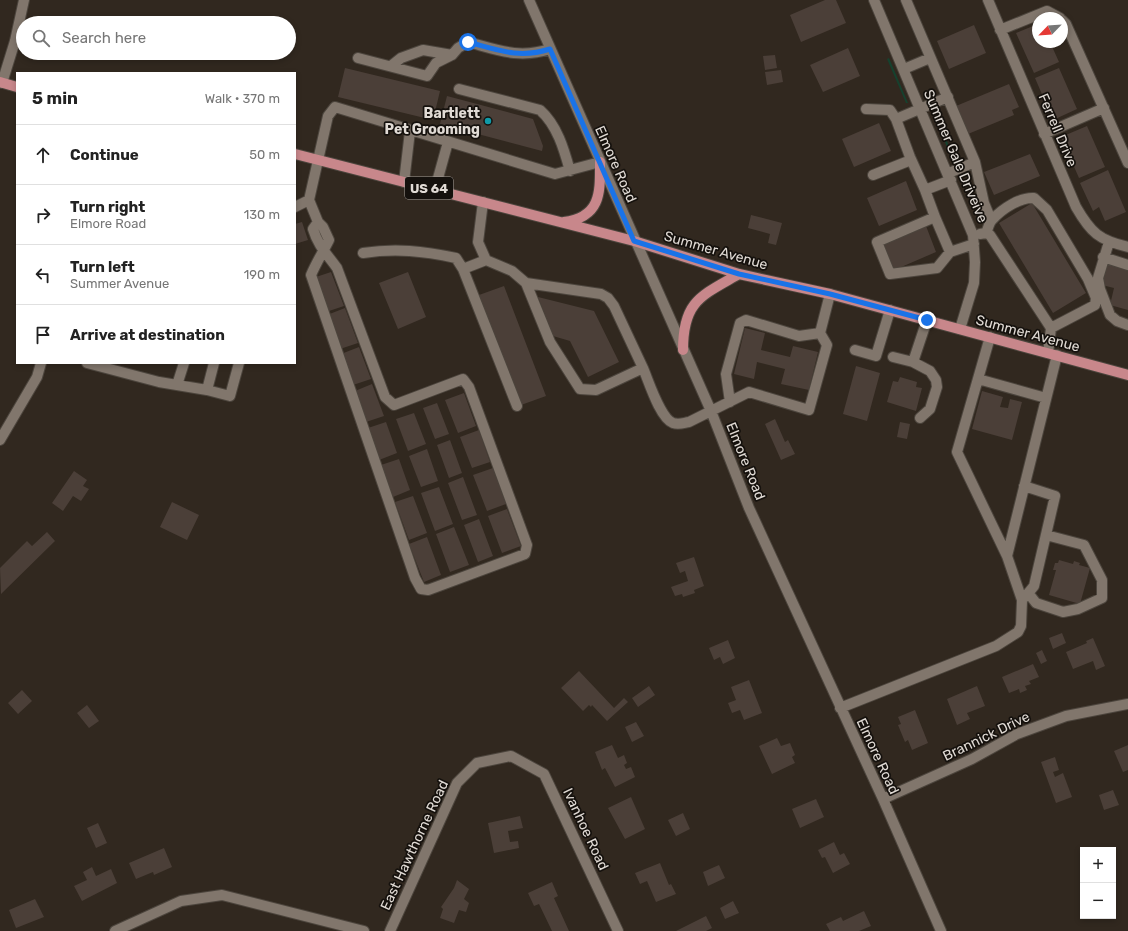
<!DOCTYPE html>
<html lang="en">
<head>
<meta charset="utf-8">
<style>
  :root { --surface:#fff; --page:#f6f6f6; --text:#222; --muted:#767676; --line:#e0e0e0 }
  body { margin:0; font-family:Rubik,sans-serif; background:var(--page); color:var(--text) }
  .controls { position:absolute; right:12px; bottom:12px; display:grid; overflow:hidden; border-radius:0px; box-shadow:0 2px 6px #0003 }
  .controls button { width:36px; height:36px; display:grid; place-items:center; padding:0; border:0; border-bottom:1px solid var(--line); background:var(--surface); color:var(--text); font:20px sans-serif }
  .compass { position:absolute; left:1032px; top:12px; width:36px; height:36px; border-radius:50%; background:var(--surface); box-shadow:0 2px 6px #0003; rotate:245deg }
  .stop { position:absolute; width:12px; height:12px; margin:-9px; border:3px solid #1a73e8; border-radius:50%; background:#fff }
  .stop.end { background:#1a73e8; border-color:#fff; box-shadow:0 1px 4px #0008 }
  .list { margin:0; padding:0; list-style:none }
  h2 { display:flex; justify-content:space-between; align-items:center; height:52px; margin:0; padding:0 16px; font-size:17px }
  h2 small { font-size:13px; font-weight:400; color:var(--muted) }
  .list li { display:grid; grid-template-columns:26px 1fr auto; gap:12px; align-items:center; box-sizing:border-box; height:60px; padding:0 16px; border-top:1px solid var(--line) }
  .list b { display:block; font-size:15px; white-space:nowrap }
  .list p { margin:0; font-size:13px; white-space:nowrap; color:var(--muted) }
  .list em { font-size:13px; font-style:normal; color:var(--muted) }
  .icon { flex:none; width:22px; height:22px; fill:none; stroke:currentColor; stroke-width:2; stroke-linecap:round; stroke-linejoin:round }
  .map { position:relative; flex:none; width:1128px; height:931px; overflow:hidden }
  .search { position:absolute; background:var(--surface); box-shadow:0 2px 6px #0003; left:16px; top:16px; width:280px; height:44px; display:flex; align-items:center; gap:10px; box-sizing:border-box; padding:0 14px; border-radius:22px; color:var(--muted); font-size:15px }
  .panel { position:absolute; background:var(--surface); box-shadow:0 2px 6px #0003; left:16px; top:72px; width:280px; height:292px; border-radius:0px }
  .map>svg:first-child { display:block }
  .green { fill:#16412e }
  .building { fill:#4b3f38 }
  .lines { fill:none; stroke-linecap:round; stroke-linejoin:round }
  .minor-casing { stroke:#4c453d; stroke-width:12 }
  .major-casing { stroke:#4c453d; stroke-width:12 }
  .minor { stroke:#81766c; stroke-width:10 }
  .major { stroke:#c8878b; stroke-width:10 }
  .route { stroke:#1a73e8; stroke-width:5 }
  .culture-dot { fill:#0f9aa8; stroke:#15110d; stroke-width:1.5 }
  .labels { text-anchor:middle; stroke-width:3.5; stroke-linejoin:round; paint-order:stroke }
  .shield { fill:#15110d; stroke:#a49e99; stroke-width:1 }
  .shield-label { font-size:13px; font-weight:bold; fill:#e1dbd5 }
  .poi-label { font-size:14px; font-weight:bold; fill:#e1dbd5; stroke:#15110d; text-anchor:end }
  .street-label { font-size:14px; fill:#e1dbd5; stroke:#15110d }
</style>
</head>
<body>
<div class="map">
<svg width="1128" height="931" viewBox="0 0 1128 931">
  <rect width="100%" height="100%" fill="#31281f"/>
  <path class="green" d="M889,58L908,103H906L887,59Z
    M935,113L955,160L953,161L933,114Z"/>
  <path class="building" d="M825,0H836L846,23L801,42L790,15Z
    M1038,24V42H1050L1059,62L1034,73L1016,33Z
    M974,25L986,53L949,69L937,41Z
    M848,48L860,76L823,92L810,65Z
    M775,55L777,68L765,70L763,56Z
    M345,68L440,91L433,120L338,97Z
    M1059,68L1077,109L1053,120L1035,78Z
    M781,70L783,82L767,85L765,72Z
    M1009,84L1019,107L1012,110L1014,115L968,134L956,106Z
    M447,96L533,119L543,146L542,151L440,124Z
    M879,123L891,151L854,167L842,139Z
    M1087,126L1105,167L1079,178L1061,137Z
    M1030,154L1040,176L994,195L984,172Z
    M1108,170L1126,212L1105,221L1099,207L1093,211L1080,183Z
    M906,181L917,210L879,226L867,198Z
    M1032,203L1086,293L1053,313L999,223Z
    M751,215L782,223L776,245L768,243L770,234L748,228Z
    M302,222L308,240L295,244V224Z
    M926,226L936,252L892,271L881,245Z
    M1108,261L1128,267V310L1110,305L1114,288L1102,285Z
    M331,272L344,306L326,312L313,278Z
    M408,272L426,317L398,329L379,283Z
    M504,286L546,396L521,405L479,295Z
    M538,297L594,311L619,362L588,377L570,341L553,336Z
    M345,308L358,343L340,349L327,315Z
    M745,328L765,333L761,350L790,357L793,346L818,352L809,390L781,384L785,369L757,362L754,379L734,374Z
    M359,347L371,379L353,385L341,354Z
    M856,366L880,373L867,421L843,414Z
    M900,377L917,382L916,387L922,388L916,411L887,402L893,381L898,382Z
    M372,384L384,416L366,422L355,391Z
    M982,391L1003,397L1000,407L1008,408L1010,399L1022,402L1012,440L972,429Z
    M464,393L476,426L458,433L445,400Z
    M437,403L449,434L435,439L423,408Z
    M414,413L426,444L408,451L396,419Z
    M775,419L785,442L788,440L795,454L781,460L765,424Z
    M386,422L397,453L379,460L368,428Z
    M900,422L910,424L907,439L897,437Z
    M479,430L490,462L472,468L460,437Z
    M450,440L462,473L449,478L437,445Z
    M427,449L438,481L421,487L409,456Z
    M399,459L410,490L393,497L381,465Z
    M493,468L506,504L487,511L473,475Z
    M74,471L87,480L83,486L89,489L81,501L73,496L63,511L52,503Z
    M463,477L477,515L462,520L448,483Z
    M439,487L453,524L435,531L421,493Z
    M413,496L427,533L409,540L395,502Z
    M172,502L199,515L187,540L160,527Z
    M507,509L521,546L502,553L488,516Z
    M479,519L493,556L478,562L464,525Z
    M454,527L469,565L450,572L436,534Z
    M47,532L55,541L1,594L0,568L27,541L32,546Z
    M427,537L441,575L424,582L409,544Z
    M694,557L704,586L694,590L695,593L683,597L682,594L675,596L671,587L688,581L685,571L680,573L676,563Z
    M1059,560L1073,564L1074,561L1080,563L1079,565L1090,568L1080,604L1049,595L1056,570H1053L1055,563H1058Z
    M1062,633L1066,643L1053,649L1049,638Z
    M1093,638L1105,666L1096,670L1093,661L1073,669L1066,652L1087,643L1086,641Z
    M728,640L735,658L723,664L720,657L714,660L709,648Z
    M1042,650L1047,661L1041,664L1036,653Z
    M1033,664L1039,677L1029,681L1031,684L1025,686L1027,690L1020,693L1019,689L1009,693L1002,677Z
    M579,671L614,708L624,698L628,702L607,721L592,705L591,707L589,705L583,711L561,688Z
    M749,680L762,713L744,720L740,710L732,713L728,703L736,700L731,687Z
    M649,686L655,695L638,707L632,698Z
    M977,686L985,706L967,713L970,719L957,725L947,699Z
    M22,690L32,701L18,714L8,703Z
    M87,705L99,721L89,728L77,713Z
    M915,710L928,743L912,750L908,740L905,742L898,725L901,724L898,717Z
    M636,722L644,736L632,742L625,727Z
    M777,738L781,746L790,743L795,755L792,757L795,763L772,774L759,746Z
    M612,745L618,758L624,755L627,763L624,765L626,769L631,767L635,777L615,787L605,768L602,770L595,752Z
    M1128,745V770L1123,772L1114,751Z
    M1055,757L1059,770L1053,772L1055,777L1063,773L1072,797L1056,803L1041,762Z
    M1113,790L1119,805L1104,810L1099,795Z
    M631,797L645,829L625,839L608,808Z
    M816,799L824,817L800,828L792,809Z
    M683,813L690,829L676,836L668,820Z
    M520,816L523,828L508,831L510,842L518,841L519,848L494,853L488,823Z
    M98,823L107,843L96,848L87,828Z
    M834,842L840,855L844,853L850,864L833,873L825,857L822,858L818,850Z
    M164,848L172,867L154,875L153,872L136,879L129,863Z
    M660,863L669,885L671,884L676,894L656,902L647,881L640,884L635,873Z
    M719,865L725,878L708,886L703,872Z
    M92,867L96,876L111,869L117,883L82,901L74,886L87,880L83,872Z
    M457,880L469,889L464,899L469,903L466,912L459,910L454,923L440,918L443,909L441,907L454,888Z
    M552,882L558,896L554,898L569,931H552L539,904L534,906L528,893Z
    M35,899L44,917L16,928L9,910Z
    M733,901L739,913L725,919L720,908Z
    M864,911L871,926L859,931H830L826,924L841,917L843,921Z
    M706,916L712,928L706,931H676Z"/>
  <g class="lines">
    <defs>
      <path id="minor" d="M529,0L711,411L749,508L883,799L941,931
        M874,0L973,235L975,262L974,283L960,329
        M906,0L975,162L984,203L991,220
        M988,0L1076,207C1091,233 1099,240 1128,247
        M1062,20L1066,24L1128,163
        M1000,30L1047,11L1060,18
        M358,58L427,76L436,63L452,55L458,48L468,42C498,50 519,59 550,49
        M391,66L401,58L423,50L452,55
        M904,69L930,58
        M2,83L15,41L24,0
        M459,89L540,110C557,125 564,149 570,171
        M866,109L890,110L896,119
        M1044,134L1104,108
        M949,173L975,162
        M873,175L911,160
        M404,182L410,131
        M435,189L448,142
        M925,190L910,157L896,119L948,97
        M309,200L318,222L323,227L329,240C323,252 316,263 311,275L415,578L421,589L428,590L525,554L527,545L469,387L463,379L394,405L385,397L337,268C327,254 318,246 313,229L318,222
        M483,202L478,242L486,260L512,271L526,283L550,342L580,389L596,390L643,368C649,382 660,418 673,423C679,425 683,423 689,422L749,392L809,410L827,345L820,333L830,294
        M295,207L309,200L328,116L335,107L555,174L600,162
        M935,217L925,190L951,180
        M986,233C988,229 989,222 993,219C1002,209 1020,197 1034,198L1047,210L1088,279L1096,298L1095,305L1051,328
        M980,234L986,233L990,235L1051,328L1048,353
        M1109,242L1098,278L1100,289L1110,315L1117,321L1128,325
        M950,252L935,217L877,242L890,274L937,268L950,252L974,244
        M363,253C396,248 423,251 456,258L463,269
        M1103,257L1128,265
        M486,260L463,269L517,406
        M526,283L601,294L608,298L614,306L643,368
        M855,350L876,356L890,310
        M893,357L913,362
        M87,363L159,382L207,390L230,396L239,363
        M978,379L1046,398
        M177,385L184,363
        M207,390L214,363
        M730,402L726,374L740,323L746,320L799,336L820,333
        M920,418L930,409L937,387L936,380L930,371L913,362L927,320
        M0,440L37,377L41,363
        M1024,486L1055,496L1034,586L1025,597
        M1007,556L1057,355
        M1029,594L1036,603L1063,612L1078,609L1102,598V580L1084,545L1046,535
        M840,708L996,646L1018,632L1021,626L1022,600L1007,556L957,452L990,337
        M883,799L972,759L1017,734L1066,716L1128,704
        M115,931L181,901L222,895L364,931
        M390,931L457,783L477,763L511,756L544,774L618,931"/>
      <path id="major" d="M0,82L17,87
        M295,154L634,241L739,274L830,294L1128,375
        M564,222C602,217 600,191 600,162
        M683,350C683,301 701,296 739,274"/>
    </defs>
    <use href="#minor" class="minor-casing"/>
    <use href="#major" class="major-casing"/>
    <use href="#minor" class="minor"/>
    <use href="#major" class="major"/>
  </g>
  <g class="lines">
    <path class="route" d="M468,42C498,50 519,59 550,49L634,241L739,274L830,294L927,320"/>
  </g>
  <circle class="culture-dot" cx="488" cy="121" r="4"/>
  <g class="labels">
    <rect class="shield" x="405" y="177" width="48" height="22" rx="3"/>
    <g class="shield-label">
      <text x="429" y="193">US 64</text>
    </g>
    <g class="poi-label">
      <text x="480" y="118">Bartlett<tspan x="480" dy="16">Pet Grooming</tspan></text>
    </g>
    <g class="street-label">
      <text transform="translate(1058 130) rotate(67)" y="5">Ferrell Drive</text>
      <text transform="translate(956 156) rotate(67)" y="5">Summer Gale Driveive</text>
      <text transform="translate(616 164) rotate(66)" y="5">Elmore Road</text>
      <text transform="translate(716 250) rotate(16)" y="5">Summer Avenue</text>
      <text transform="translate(1028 333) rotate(15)" y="5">Summer Avenue</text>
      <text transform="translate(746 461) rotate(68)" y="5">Elmore Road</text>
      <text transform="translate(986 736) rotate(-26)" y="5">Brannick Drive</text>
      <text transform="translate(878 756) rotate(65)" y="5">Elmore Road</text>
      <text transform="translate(586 829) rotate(65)" y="5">Ivanhoe Road</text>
      <text transform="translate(414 845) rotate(-65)" y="5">East Hawthorne Road</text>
    </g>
  </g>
</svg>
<div class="controls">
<button>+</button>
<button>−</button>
</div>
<svg class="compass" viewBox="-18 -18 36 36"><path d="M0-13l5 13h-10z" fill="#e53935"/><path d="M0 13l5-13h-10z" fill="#767676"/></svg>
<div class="stop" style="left:468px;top:42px"></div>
<div class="stop end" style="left:927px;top:320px"></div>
<div class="search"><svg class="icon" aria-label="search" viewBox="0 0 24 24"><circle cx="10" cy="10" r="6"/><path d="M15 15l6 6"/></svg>Search here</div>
<section class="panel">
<h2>5 min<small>Walk · 370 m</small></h2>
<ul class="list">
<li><svg class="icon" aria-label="ahead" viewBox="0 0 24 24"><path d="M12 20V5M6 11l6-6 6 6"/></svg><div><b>Continue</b></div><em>50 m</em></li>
<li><svg class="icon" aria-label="right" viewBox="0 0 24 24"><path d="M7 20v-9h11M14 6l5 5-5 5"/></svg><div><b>Turn right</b><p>Elmore Road</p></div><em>130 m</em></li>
<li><svg class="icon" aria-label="left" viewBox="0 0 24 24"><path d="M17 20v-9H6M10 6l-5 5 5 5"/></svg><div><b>Turn left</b><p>Summer Avenue</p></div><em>190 m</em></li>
<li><svg class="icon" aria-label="arrive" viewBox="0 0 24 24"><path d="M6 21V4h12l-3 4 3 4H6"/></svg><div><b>Arrive at destination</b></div></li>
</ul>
</section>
</div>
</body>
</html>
